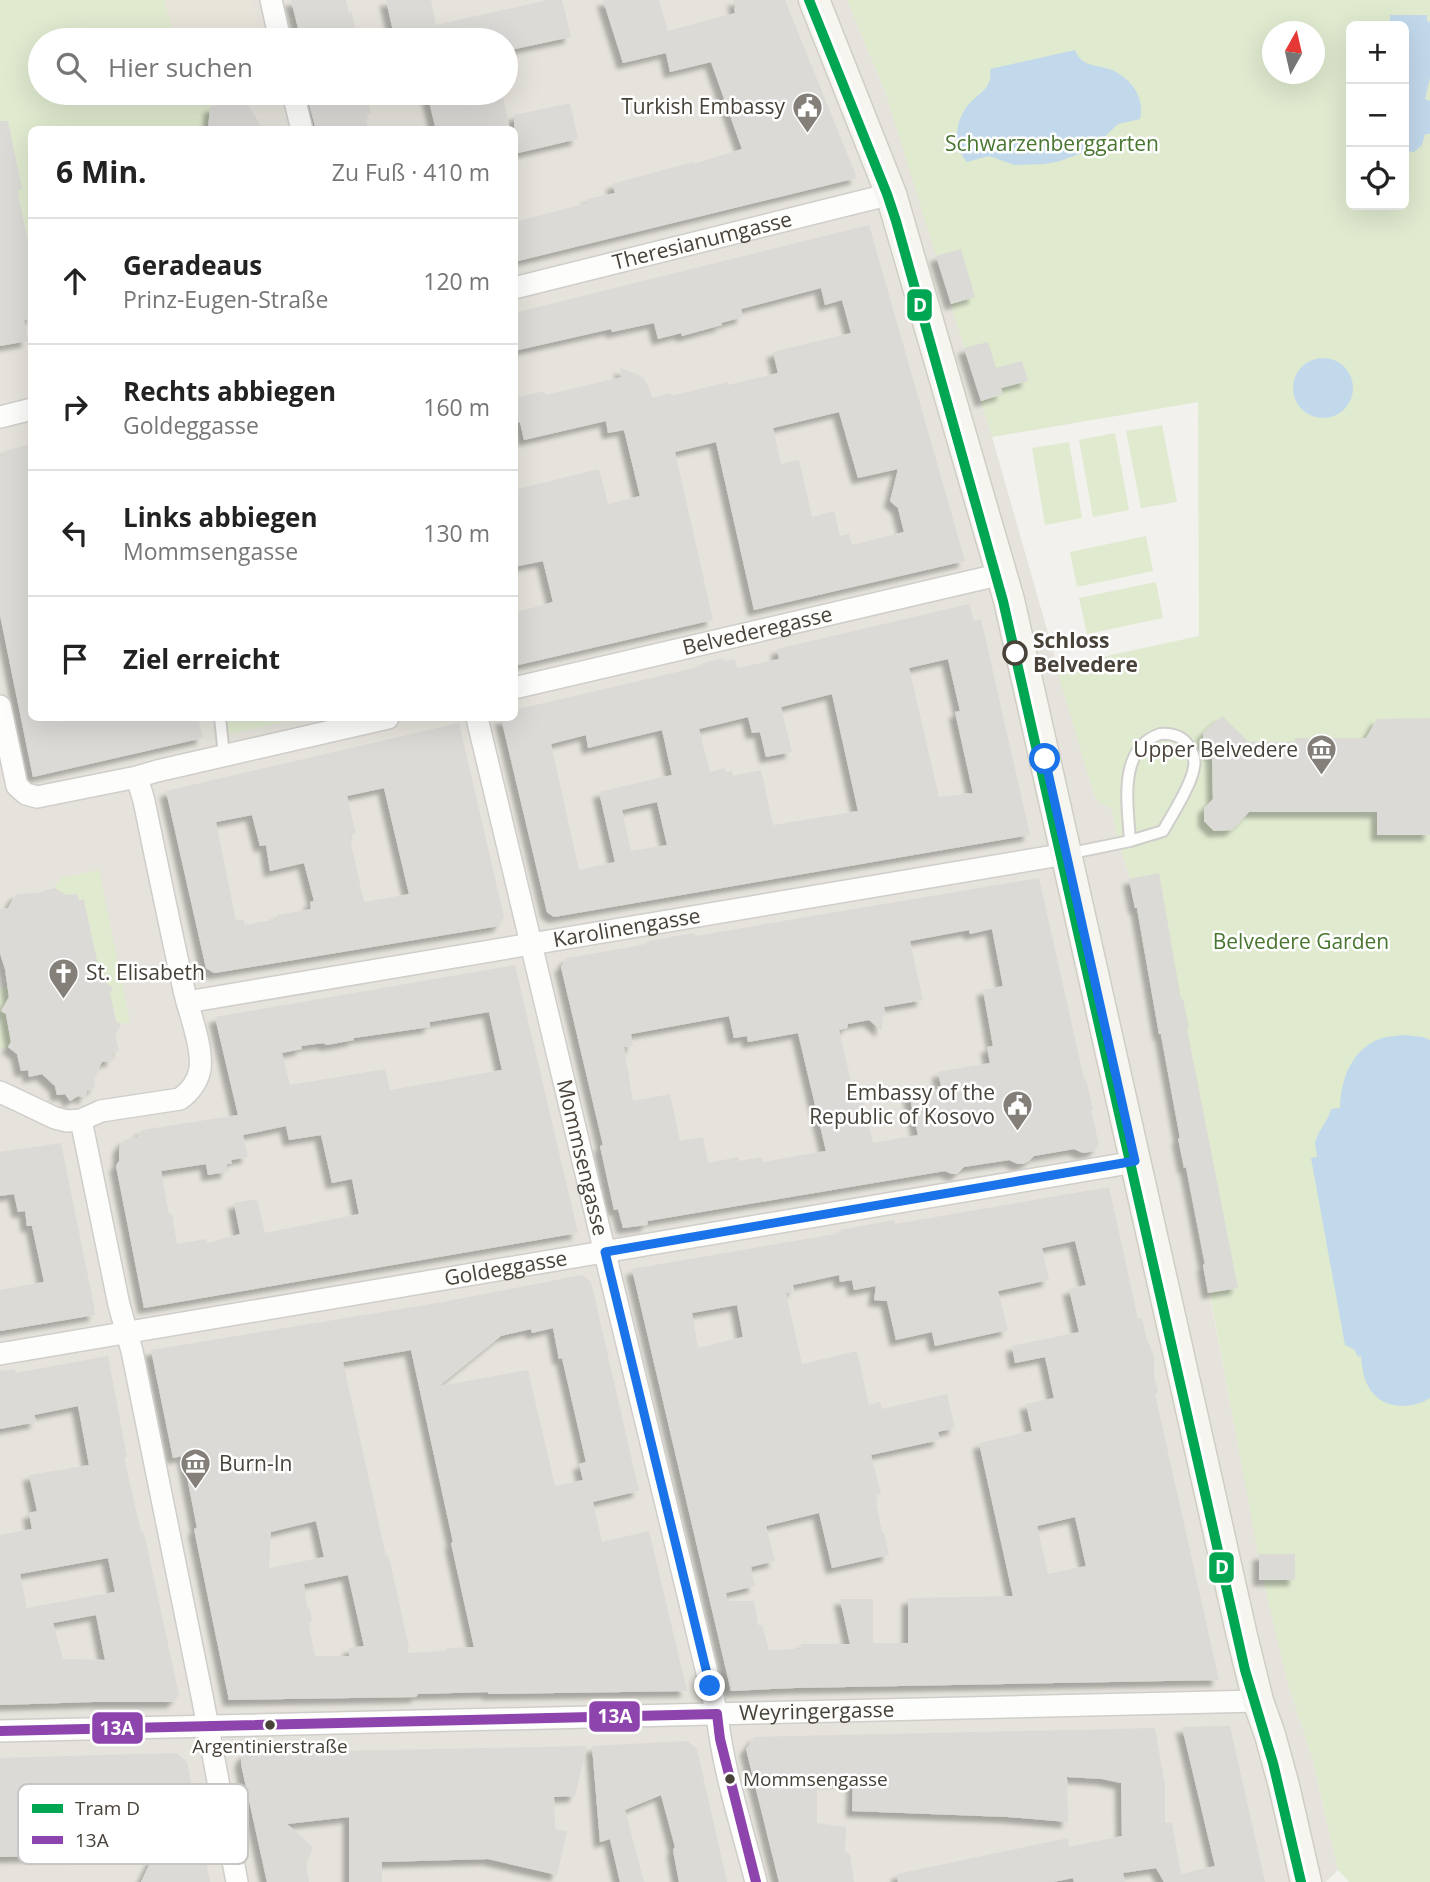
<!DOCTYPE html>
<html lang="de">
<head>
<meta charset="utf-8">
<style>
  :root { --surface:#fff; --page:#f2f2f2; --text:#222; --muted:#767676; --line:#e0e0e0 }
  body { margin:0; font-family:"Open Sans",sans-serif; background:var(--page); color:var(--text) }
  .controls { position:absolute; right:21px; top:21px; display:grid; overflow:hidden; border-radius:10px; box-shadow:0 7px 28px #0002 }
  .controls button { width:63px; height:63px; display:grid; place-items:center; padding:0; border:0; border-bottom:2px solid var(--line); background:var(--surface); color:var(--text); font:35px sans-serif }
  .compass { position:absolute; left:1262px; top:21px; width:63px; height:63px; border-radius:50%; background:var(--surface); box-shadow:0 7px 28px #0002; rotate:8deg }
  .stop { position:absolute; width:21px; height:21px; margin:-16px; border:5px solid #1a73e8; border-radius:50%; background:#fff }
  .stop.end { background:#1a73e8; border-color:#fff; box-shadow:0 2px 7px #0008 }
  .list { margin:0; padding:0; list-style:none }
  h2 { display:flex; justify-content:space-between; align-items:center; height:91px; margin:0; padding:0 28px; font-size:30px }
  h2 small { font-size:23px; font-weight:400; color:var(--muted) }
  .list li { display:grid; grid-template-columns:46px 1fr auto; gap:21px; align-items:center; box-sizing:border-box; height:126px; padding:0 28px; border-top:2px solid var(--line) }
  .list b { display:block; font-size:26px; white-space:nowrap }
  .list p { margin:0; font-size:23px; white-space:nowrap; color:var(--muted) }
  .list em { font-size:23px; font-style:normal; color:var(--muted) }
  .icon { flex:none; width:38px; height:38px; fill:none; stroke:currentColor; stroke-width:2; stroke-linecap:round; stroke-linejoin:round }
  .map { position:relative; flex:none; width:1430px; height:1882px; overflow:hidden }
  .search { position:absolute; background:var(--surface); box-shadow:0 7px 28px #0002; left:28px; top:28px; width:490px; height:77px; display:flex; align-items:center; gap:18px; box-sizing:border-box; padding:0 24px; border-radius:38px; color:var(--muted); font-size:26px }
  .panel { position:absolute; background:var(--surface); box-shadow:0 7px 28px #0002; left:28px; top:126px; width:490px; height:595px; border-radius:10px }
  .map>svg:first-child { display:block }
  .residential { fill:#e5e3db; fill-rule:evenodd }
  .education { fill:#e8e4d9 }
  .green { fill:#dfeacf; fill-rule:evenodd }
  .water { fill:#c2d9ec }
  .building { fill:#dcdad6; fill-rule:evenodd; filter:url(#shadow) }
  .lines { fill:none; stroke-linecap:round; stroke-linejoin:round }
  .lane-casing { stroke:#d0cecb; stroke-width:14 }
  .street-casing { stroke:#d0cecb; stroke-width:24 }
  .secondary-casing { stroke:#d0cec4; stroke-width:33 }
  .lane { stroke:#fdfdfc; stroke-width:10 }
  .street { stroke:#fdfdfc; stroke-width:21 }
  .secondary { stroke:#f6f5f0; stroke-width:30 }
  .tram { stroke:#dadad9; stroke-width:2 }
  .bus-1-casing { stroke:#fff; stroke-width:16 }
  .bus-1 { stroke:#8e44ad; stroke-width:10 }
  .tram-1-casing { stroke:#fff; stroke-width:16 }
  .tram-1 { stroke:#00a651; stroke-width:10 }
  .route { stroke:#1a73e8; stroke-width:9 }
  .stop-dot { fill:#fff; stroke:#484239; stroke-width:3.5 }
  .bus-dot { fill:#484239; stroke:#fff; stroke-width:2.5 }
  .labels { text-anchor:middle; stroke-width:5; stroke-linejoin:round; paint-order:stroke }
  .bus-label { font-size:19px; fill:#484239; stroke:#fff }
  .poi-label { font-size:21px; fill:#484239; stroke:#fff; text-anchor:end }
  .park-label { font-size:21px; fill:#487530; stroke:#fff }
  .street-label { font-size:21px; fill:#484239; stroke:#fff }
  .stop-label { font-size:21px; font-weight:bold; fill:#484239; stroke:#fff; text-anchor:start }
  .key { fill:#fff; stroke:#c8c6c4; stroke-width:2 }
  .key-label { font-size:19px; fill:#484239 }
  .line-badge { stroke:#fff; stroke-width:2.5 }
  .badge-label { font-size:19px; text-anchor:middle; font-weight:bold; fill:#fff }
</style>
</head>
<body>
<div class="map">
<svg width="1430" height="1882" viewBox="0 0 1430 1882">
  <defs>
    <filter id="shadow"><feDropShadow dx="-6" dy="6" stdDeviation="2" flood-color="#0004"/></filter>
  </defs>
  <rect width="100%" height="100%" fill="#f2f1ed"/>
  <path class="residential" d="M0,0H847L886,94L921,204L992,437L1095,798L1102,804L1111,807L1119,844L1130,878L1264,1580L1289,1687L1312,1757L1338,1870L1326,1882H0ZM40,40H506V93H40ZM32,130H514V718H32Z"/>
  <path class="education" d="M164,0H251L261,40H175Z"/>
  <path class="green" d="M0,0H164L175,40H40V93H266L210,107L209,124H205L204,129L32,130L31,259L17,190L22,188L12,142L0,144Z
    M847,0H1430V1882H1349L1338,1870L1312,1757L1289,1687L1263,1580L1210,1294H1209L1203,1265L1205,1264L1186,1168H1184L1178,1138L1180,1137L1161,1034H1159L1154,1005L1155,1004L1130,878L1119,844L1111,808L1102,804L1095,798L1056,667L1199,636L1198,402L992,437L886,94ZM1351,26H1404V205H1351ZM1272,32H1314V74H1272Z
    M1162,425L1177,502L1141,508L1126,431Z
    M1115,433L1129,510L1093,517L1079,440Z
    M1069,442L1082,518L1045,525L1032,448Z
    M1146,536L1153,571L1077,587L1070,552Z
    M1156,582L1163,618L1087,634L1079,598Z
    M220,718H298L222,736Z
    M99,870L130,1022L121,1024L116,1021L110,993L113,988L109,985L99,992C95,959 94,936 81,905L85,904L84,900H79L76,894H73V899L50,894L61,878Z
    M7,987L16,1008L3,1007L1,1011L6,1014L11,1042L8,1047L0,1048V989Z"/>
  <path class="water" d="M1390,15H1427V21L1430,22V78L1425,99L1430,101V134H1425L1422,145L1414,152L1404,151V26H1380L1390,21Z
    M1075,50C1082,68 1097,64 1112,70C1132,79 1145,98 1140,119L1118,124L1098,143L1087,151L1060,161L1045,164L1014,165L989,156L967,162C952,146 955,122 968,105C979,92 993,89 990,69Z
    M1293 388a30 30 0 1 1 60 0a30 30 0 1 1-60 0Z
    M1404,1035L1423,1037L1430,1040V1398C1409,1411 1378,1409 1367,1384C1363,1375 1362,1366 1361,1356L1358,1357L1355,1350L1345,1345L1311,1158L1317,1157C1317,1152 1315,1148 1315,1144C1316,1133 1328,1122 1331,1109L1340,1108C1341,1079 1351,1049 1382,1038C1389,1036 1397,1036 1404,1035Z"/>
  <path class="building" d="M291,0H346L349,13L352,12L358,40H301Z
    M386,0H431L436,25L548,0H562L571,37L506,51V40H395Z
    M603,0H659L668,31L735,13L734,8L736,7L733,0H785L857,178L514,262V222L588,203L587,199L615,193L612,184L693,162L694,164L742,149L711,62L670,72L666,53L623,63Z
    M306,93H362L366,95L371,113L365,115L368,130H316Z
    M427,93H502L510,130H436Z
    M244,98L263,130H208L210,107Z
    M570,103L578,139L514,154V115Z
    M0,121H8L22,189L17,190L32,259V319L24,320L28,341L0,346Z
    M869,225L965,561L754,610L716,442L675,452L713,620L514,666V613L553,602L543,561L514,567V490L599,469L608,504L640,496L624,430L608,433L606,421L524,440L520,422L514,423V398L545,391V395L622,377L620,368L639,375L645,380L653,398L671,393V396L728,382V385L778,373L773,352L851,333L842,300L825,305L821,288L741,309L743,317L721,323L722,325L682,336L681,333L658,339L654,323L612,332L611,329L514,351V313ZM839,412L858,478L898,469L890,501L898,508L904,532L852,545L849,534L840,536L834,511L812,517L799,460L781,464L773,428Z
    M961,249L975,297L951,304L936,256Z
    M988,342L996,368L1022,361L1028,381L1001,388L1003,394L981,401L964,348Z
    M32,444V718H198L203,738L33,777L0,615V456L5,455L4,451Z
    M969,604L974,621L981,619L1030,835L554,917L547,912L501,718H514V710L703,666V663L723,658L724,661L735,659L737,668L779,659L777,649ZM948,659L960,711L955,712L973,793L939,797L909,668ZM832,694L858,811L773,825L761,770L733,776L732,771L726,772L725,768L710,772L699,729L748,717L752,733L760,732L766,757L792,752L781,707ZM662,730L672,775L599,792L615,862L579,870L551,744L586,735L588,748ZM657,802L667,845L631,851L622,810Z
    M1222,716L1249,742H1295V738H1366L1377,719L1430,718V835H1377V812H1249L1232,830L1214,831L1204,821V808L1213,799L1212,755L1203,747V733Z
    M459,723L504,917L499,926L221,972L214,973L206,968L166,791ZM384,788L409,894L364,902L349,835L356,834L347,796ZM252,815L260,846L266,845L270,871L304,863L314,901L310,902L311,909L277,915L278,919L245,925L243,919L236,921L216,822Z
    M1159,873L1181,999H1183L1189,1028L1187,1029L1238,1288L1208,1293L1203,1265L1205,1264L1186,1167L1184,1168L1178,1138H1180L1161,1034H1159L1137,908H1135L1129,879Z
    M1039,878L1084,1079H1086L1093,1110H1091L1099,1145L1094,1151L1083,1153L1074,1149L1034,1156L1029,1161L1023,1164H1018L1009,1160L964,1167L957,1174H952L945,1171L648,1221L647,1225L623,1228L618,1209L614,1210L600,1146L603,1145L561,967L567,958L649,944L648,941L694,933L695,936ZM992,929L1003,986L983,990L993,1046L987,1047L990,1063L938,1072L941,1086L937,1087L938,1089L909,1094L918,1135L873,1143L858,1080L851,1081L839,1030L847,1028L848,1024L869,1020L882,1031V1017L886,1016L884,1007L923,1000L910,941L969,930L970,934ZM729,1016L734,1038L747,1036L748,1042L798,1033L826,1151L763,1162L762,1157L739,1161L738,1157L708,1163L703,1137L680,1141L670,1094L633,1101L624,1047L633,1046L631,1034Z
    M55,888L66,895L77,894L79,900H84L101,979L113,988L110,993L116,1021L121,1024L115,1034L119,1051L112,1052L113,1060L102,1062L94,1078L95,1087L87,1091L85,1098L78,1096L70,1101L65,1094L57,1095L55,1086L42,1074L29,1077L28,1070L21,1071L17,1054L8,1047L11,1042L6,1014L1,1011L9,997L5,969L0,953V909L8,908L16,894L41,893L42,891Z
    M515,965L578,1233L144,1308L116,1166L119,1161V1148L124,1140L137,1137L142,1130L238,1115L215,1017ZM489,1012L502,1070L390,1090L385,1069L290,1085L282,1053L302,1049L301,1046L323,1043L327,1045L354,1040V1038L430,1027V1022ZM286,1126L289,1140L321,1135L332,1183L352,1179L359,1214L265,1233L257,1199L234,1203L240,1234L207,1243L206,1239L177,1244L172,1214H169L161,1171L206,1164L208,1175L227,1172V1164H232L231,1160L248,1157L243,1135Z
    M61,1143L94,1306L95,1315L0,1331V1290L44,1282L32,1226H27L25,1211L18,1212L14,1194L0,1196V1152Z
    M1109,1187L1138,1319L1142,1318L1146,1337L1154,1356V1375L1158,1393L1155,1394L1219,1680L794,1688L731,1691L632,1269L841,1233L840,1230L894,1220L895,1224ZM1075,1241L1086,1285L1069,1289L1079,1332L1012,1346L1015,1363L1045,1357L1054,1398L1026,1404L1032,1431L979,1443L1013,1596L908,1598V1643H873V1599H840L850,1644H801V1649L769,1650L762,1625H758L754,1601H727L726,1593L755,1586L751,1567L775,1561L766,1526L819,1513L832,1568L889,1555L884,1533H882L875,1495L881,1494L871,1455L940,1440L938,1432L955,1428L947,1394L882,1409L880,1402L869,1405L857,1351L802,1364L786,1293L794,1291L793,1285L839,1275L840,1282L852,1280L854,1290L876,1286L874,1300L887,1301L896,1340L932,1332L935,1346L1008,1330L998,1291L1049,1280L1042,1248ZM737,1305L743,1337L698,1348L692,1313ZM1075,1517L1086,1566L1048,1574L1037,1526Z
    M582,1275L591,1282L639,1491L593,1502L602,1542L649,1531L687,1691L489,1694L487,1692L418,1694L416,1697L229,1700L194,1529L197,1528L183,1456L173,1458L151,1350L443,1302ZM553,1328L559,1359L562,1358L586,1462L579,1464L583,1480L555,1486L528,1370L439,1386L501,1336L531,1329L532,1333ZM411,1350L453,1542L451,1543L474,1647L446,1648V1651L407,1653L409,1648L389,1557L386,1556L343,1362ZM316,1521L324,1557L269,1568L271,1532ZM348,1575L364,1646L349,1648V1656H315L309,1625L312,1620L310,1610L307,1607L304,1584Z
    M108,1356L127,1457L124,1458L141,1532L144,1533L179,1695L173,1702H92L0,1705V1535L32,1529L29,1513L37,1511L29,1475L89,1465L78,1406L34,1415L37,1422L0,1429V1371L15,1369L16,1373ZM108,1558L115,1592L27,1608L20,1574ZM96,1615L105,1660L63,1659L53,1623Z
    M1259,1554H1295V1580H1259Z
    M1230,1726L1265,1882H1164L1156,1868L1123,1873L1125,1882H1074L1073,1878L1053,1882H898L897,1874L1068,1838L1069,1847L1122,1836L1121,1783L1102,1779L1067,1777L1068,1822L1008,1817L852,1811L853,1781H817V1823L846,1827L845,1851L850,1855L854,1882H779L746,1749L755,1737L1155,1728L1165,1786V1823H1172L1181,1874L1215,1866L1182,1727Z
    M687,1741L697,1749L727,1882H679L673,1850L675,1847L661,1795L625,1810L644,1882H620L610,1839L600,1842L592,1746Z
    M587,1746L575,1796L554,1797L555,1829L567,1831L557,1875L488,1859L382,1862V1882H349V1817L287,1824L313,1847L310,1855L305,1859L309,1882H267L241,1764V1760L245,1753Z
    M174,1753L178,1754L187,1762L210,1882H141L152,1859L160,1854L156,1832L153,1816H138L127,1809L112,1808L108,1814L86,1816L88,1855L0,1857V1758Z"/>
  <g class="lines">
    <defs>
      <path id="lane" d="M220,718L224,755
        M1160,734C1171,733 1182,736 1189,746C1192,752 1196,759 1194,767C1192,784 1172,815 1163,831L1130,841C1128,805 1117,749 1160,734Z
        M1067,854L1130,841"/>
      <g id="street">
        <path d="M271,0L280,40"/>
        <path d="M293,93L302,130"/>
        <path id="s1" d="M514,288L891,194"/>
        <path d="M0,417L32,409"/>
        <path id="s2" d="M514,688L1002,574"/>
        <path d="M0,706L17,786L26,794L37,797L137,777L157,771L388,718"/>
        <path id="s3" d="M477,718L610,1274L717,1714C723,1771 742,1827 756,1882"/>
        <path id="s4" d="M187,1002L1066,854"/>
        <path d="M0,1092L55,1118L67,1121L81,1120L101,1111L180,1099C190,1092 198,1081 200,1069C203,1047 189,1012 184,990C170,927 157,864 144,801L137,777"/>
        <path d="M81,1120L119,1305L132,1351L203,1701L237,1882"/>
        <path id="s5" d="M0,1354L1135,1162"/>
        <path id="s6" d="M0,1731L1258,1701"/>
      </g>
      <path id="secondary" d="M814,0L891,194L1009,600L1242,1636L1258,1701L1270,1735L1284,1786L1306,1882"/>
    </defs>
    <use href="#lane" class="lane-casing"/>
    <use href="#street" class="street-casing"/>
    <use href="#secondary" class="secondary-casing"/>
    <use href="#lane" class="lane"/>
    <use href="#street" class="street"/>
    <use href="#secondary" class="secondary"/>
    <path class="tram" d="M1297,1865L1300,1882"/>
    <defs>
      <path id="bus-1" d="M0,1731L717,1714L720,1739L756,1882"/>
    </defs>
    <use href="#bus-1" class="bus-1-casing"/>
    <use href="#bus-1" class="bus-1"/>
    <defs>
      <path id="tram-1" d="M809,0L887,194L896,221L1003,601L1245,1670L1273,1763L1301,1882"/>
    </defs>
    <use href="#tram-1" class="tram-1-casing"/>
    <use href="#tram-1" class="tram-1"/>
  </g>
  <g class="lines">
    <path class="route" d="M710,1686L605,1252L1135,1161L1045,759"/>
  </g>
  <defs>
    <symbol id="civic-pin" viewBox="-11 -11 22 30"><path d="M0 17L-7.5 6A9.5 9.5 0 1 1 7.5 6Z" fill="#847f78" stroke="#fff"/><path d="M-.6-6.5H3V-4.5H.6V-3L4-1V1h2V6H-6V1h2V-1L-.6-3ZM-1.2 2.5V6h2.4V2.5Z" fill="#fff"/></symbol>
    <symbol id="museum-pin" viewBox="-11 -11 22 30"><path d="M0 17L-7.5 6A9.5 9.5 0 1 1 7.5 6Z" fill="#847f78" stroke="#fff"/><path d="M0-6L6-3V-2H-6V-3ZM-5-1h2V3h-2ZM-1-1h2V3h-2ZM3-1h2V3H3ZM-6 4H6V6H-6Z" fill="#fff"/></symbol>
    <symbol id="church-pin" viewBox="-11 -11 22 30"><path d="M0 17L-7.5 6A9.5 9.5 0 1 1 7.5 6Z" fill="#847f78" stroke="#fff"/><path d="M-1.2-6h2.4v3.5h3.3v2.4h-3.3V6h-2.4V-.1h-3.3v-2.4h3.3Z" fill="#fff"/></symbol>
  </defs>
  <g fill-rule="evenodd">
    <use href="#civic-pin" x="790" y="90" width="35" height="47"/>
    <use href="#museum-pin" x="1304" y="732" width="35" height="47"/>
    <use href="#church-pin" x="46" y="956" width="35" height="47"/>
    <use href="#civic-pin" x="1000" y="1088" width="35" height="47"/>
    <use href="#museum-pin" x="178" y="1446" width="35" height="47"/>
  </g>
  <circle class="stop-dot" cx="1015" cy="653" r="11"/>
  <g class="bus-dot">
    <circle cx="270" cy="1725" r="6"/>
    <circle cx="730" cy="1779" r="6"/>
  </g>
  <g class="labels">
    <g class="bus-label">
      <text x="270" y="1753">Argentinierstraße</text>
      <text x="743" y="1786" text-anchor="start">Mommsengasse</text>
    </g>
    <g class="poi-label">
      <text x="785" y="114">Turkish Embassy</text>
      <text x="1298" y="757">Upper Belvedere</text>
      <text x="86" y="980" text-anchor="start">St. Elisabeth</text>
      <text x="995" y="1100">Embassy of the<tspan x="995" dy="24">Republic of Kosovo</tspan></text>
      <text x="219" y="1471" text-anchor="start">Burn-In</text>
    </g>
    <g class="park-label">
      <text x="1052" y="151">Schwarzenberggarten</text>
      <text x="1301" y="949">Belvedere Garden</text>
    </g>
    <g class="street-label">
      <text dy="7" stroke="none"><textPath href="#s1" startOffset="194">Theresianumgasse</textPath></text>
      <text dy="7" stroke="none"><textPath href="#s2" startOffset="250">Belvederegasse</textPath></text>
      <text dy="7" stroke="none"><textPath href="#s4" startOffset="446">Karolinengasse</textPath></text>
      <text dy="7" stroke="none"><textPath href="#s3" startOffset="452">Mommsengasse</textPath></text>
      <text dy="7" stroke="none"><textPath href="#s5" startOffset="513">Goldeggasse</textPath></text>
      <text dy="7" stroke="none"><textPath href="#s6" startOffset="817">Weyringergasse</textPath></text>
    </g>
    <g class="stop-label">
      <text x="1033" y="648">Schloss<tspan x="1033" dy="24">Belvedere</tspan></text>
    </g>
  </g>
  <rect x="18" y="1784" width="230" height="80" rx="10" class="key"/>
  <rect x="32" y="1804" width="31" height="9" fill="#00a651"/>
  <rect x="32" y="1836" width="31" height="8" fill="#8e44ad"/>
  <g class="key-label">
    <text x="75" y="1815">Tram D</text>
    <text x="75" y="1847">13A</text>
  </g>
  <g class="line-badge">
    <rect x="906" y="288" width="27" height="34" rx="7" fill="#00a651"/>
    <rect x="1208" y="1551" width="27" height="33" rx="7" fill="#00a651"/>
    <rect x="588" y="1700" width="53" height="33" rx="7" fill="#8e44ad"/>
    <rect x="91" y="1711" width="53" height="34" rx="7" fill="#8e44ad"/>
  </g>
  <g class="badge-label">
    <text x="920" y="312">D</text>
    <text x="1222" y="1574">D</text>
    <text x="615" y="1723">13A</text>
    <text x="117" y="1735">13A</text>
  </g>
</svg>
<div class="controls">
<button>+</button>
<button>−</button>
<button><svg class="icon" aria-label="locate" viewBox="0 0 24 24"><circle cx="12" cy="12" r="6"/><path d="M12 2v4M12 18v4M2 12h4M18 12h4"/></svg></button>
</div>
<svg class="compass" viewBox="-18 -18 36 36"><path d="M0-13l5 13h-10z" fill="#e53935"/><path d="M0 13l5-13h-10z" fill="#767676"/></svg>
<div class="stop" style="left:1045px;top:759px"></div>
<div class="stop end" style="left:710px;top:1686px"></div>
<div class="search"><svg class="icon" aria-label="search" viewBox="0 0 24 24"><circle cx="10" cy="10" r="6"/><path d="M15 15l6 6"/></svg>Hier suchen</div>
<section class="panel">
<h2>6 Min.<small>Zu Fuß · 410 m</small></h2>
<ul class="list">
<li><svg class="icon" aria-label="ahead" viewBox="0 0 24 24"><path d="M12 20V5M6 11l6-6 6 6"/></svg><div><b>Geradeaus</b><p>Prinz-Eugen-Straße</p></div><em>120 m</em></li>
<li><svg class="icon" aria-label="right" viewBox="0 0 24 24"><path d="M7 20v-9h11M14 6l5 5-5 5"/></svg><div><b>Rechts abbiegen</b><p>Goldeggasse</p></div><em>160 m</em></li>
<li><svg class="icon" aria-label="left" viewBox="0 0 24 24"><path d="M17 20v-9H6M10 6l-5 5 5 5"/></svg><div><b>Links abbiegen</b><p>Mommsengasse</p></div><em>130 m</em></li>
<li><svg class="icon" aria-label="arrive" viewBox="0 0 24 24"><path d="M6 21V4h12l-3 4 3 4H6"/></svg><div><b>Ziel erreicht</b></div></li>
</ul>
</section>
</div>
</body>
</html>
